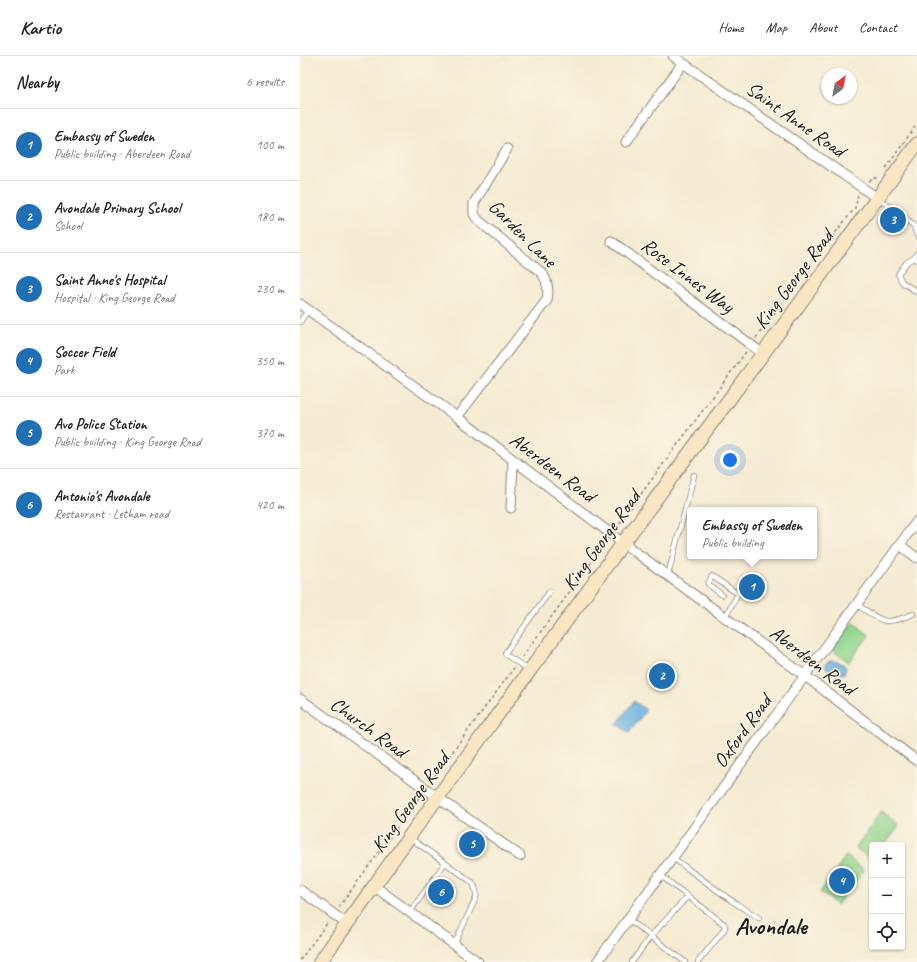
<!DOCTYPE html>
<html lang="en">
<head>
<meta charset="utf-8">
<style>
  :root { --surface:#fff; --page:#f2f2f2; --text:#222; --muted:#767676; --line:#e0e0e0; --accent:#1f6fb2 }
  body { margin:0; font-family:Caveat,sans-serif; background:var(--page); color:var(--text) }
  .controls { position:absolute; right:12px; bottom:12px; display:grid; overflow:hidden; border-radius:4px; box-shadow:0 1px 3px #0004 }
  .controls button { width:36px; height:36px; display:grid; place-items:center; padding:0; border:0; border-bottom:1px solid var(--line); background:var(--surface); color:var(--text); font:20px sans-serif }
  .compass { position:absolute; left:521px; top:12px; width:36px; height:36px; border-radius:50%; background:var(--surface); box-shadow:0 1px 3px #0004; rotate:32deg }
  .you { position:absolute; left:430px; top:404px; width:14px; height:14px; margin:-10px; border:3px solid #fff; border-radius:50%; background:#1a73e8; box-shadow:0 0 0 6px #1a73e833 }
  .badge { display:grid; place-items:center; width:26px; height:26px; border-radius:50%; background:var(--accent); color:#fff; font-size:13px; font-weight:700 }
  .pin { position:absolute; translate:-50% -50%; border:2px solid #fff; box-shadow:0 1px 4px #0006 }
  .popup { position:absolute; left:387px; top:451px; width:130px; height:52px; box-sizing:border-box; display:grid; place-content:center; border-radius:4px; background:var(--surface); filter:drop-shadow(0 1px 3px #0005); font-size:13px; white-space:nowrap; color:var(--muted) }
  .popup b { font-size:15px; color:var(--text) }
  .popup::after { content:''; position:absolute; left:50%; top:100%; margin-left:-8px; border:8px solid transparent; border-top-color:var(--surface) }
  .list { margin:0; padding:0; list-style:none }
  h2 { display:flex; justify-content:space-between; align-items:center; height:52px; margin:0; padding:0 16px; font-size:17px }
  h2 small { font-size:13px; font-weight:400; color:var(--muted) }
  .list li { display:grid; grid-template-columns:26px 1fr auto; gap:12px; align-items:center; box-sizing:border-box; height:72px; padding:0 16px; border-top:1px solid var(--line) }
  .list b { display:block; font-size:15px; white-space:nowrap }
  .list p { margin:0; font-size:13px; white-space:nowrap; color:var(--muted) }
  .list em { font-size:13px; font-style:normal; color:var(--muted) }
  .icon { flex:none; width:22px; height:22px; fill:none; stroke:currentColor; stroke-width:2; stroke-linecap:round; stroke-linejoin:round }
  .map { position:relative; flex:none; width:617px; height:906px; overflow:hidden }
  header { display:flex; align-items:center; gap:24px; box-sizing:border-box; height:56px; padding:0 20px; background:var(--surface); border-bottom:1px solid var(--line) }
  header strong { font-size:19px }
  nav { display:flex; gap:22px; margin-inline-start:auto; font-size:14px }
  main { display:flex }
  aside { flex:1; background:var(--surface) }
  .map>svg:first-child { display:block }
  .green { fill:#92d58e; stroke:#577855 }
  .water { fill:#68b2e0; stroke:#42677e }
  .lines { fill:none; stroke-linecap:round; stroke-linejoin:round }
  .lane-casing { stroke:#888477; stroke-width:6 }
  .street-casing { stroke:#888477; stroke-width:11 }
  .secondary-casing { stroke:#888477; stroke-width:15 }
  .path { stroke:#888477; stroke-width:1.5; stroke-dasharray:3 3; stroke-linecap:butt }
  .lane { stroke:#fff; stroke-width:4.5 }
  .street { stroke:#fff; stroke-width:9 }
  .secondary { stroke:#f9e7c3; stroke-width:13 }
  .labels { text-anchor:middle; stroke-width:3; stroke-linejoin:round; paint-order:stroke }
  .street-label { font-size:20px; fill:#1c1c1c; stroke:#fcf5e5 }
  .district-label { font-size:24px; font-weight:bold; fill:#1c1c1c; stroke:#fcf5e5 }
</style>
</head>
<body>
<header>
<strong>Kartio</strong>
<nav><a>Home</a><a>Map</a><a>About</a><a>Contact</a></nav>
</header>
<main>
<aside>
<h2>Nearby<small>6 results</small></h2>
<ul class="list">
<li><span class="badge">1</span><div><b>Embassy of Sweden</b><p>Public building · Aberdeen Road</p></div><em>100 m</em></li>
<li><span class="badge">2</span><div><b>Avondale Primary School</b><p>School</p></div><em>180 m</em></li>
<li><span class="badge">3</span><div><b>Saint Anne's Hospital</b><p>Hospital · King George Road</p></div><em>230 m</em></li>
<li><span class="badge">4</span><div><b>Soccer Field</b><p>Park</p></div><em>350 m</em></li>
<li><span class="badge">5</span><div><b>Avo Police Station</b><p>Public building · King George Road</p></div><em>370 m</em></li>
<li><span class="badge">6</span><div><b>Antonio's Avondale</b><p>Restaurant · Letham road</p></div><em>420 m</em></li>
</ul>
</aside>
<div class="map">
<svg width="617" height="906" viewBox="0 0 617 906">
  <rect width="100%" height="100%" fill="#fcf5e5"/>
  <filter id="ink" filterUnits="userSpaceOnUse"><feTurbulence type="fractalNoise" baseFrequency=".025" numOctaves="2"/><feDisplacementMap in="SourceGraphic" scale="8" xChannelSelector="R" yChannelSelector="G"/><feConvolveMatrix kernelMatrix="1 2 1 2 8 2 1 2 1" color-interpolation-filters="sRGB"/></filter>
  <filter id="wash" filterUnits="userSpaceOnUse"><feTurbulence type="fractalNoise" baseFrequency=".012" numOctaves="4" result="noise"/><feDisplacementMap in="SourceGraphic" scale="16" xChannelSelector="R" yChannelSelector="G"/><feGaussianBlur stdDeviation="0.9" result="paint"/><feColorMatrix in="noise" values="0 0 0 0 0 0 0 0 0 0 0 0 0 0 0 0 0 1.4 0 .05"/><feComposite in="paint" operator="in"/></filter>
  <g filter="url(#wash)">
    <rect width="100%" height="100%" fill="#f5ebd2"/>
    <path class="green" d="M553,566L569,579L549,606L532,594Z
      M581,756L599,770L585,789H572V805L556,792Z
      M546,800L564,814L537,849L520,836Z"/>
    <path class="water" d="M532,604L543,608L546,612L544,618L534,617L526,612L525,608Z
      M334,645L346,654L329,677L317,668Z"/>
  </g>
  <g filter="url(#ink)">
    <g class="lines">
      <defs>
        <path id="lane" d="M579,143L617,172
          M614,170L617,180
          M617,197L614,202L617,204
          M614,202L607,206L598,218L602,226L617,236
          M0,266L8,254
          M368,519L394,419
          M422,539L408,528L412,520L438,538L425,561
          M556,548C583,565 581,571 613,558
          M229,614L206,599L205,597L250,535
          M110,782L172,826C176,832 177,836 176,842L154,889
          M373,802L432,845L459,862
          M360,819L424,868L425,870L424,874L398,906
          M110,856L145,807
          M328,863L385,906
          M332,906L350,881L388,840"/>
        <path id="street" d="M373,0L577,142
          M326,86L383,7
          M311,185L462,297
          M0,248L157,361L323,487L504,619L617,705
          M157,361L247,244C249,234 248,226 242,217L178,164L174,158V147L207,93
          M211,452L213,405
          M600,489L617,502
          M0,643L220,800
          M74,830L178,906
          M0,834L47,868
          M297,906L617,465"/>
        <path id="secondary" d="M20,906C215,630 418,360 617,88"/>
      </defs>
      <use href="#lane" class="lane-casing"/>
      <use href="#street" class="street-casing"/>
      <use href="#secondary" class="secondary-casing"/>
      <path class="path" d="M586,112L617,68
        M569,125L580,120
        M456,282L517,200L555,152L558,139
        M316,472L446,296
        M222,601L307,485
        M131,725L214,612
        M39,851L120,740
        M0,904L28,866"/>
      <use href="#lane" class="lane"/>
      <use href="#street" class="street"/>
      <use href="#secondary" class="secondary"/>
    </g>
  </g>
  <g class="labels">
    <g class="street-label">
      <text transform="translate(496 63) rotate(35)" y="7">Saint Anne Road</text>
      <text transform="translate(223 177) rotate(45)" y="7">Garden Lane</text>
      <text transform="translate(388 219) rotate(37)" y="7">Rose Innes Way</text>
      <text transform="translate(493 223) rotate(-53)" y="7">King George Road</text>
      <text transform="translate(253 411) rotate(37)" y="7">Aberdeen Road</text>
      <text transform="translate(301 484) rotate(-54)" y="7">King George Road</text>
      <text transform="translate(513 604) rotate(37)" y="7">Aberdeen Road</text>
      <text transform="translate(69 671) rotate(36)" y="7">Church Road</text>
      <text transform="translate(442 675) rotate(-54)" y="7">Oxford Road</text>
      <text transform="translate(110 746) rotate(-54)" y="7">King George Road</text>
    </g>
    <g class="district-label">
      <text x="471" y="878">Avondale</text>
    </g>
  </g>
</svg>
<div class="controls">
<button>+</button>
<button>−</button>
<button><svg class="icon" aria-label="locate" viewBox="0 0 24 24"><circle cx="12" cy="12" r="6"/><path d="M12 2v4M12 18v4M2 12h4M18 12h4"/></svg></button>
</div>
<svg class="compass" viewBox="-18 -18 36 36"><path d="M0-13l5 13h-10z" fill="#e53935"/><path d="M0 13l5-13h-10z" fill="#767676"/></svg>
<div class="you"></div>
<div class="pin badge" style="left:452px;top:531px">1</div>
<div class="popup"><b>Embassy of Sweden</b>Public building</div>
<div class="pin badge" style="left:362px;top:620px">2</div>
<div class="pin badge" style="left:593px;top:164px">3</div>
<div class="pin badge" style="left:542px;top:825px">4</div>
<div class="pin badge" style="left:172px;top:788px">5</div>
<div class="pin badge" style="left:141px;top:836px">6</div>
</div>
</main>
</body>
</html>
